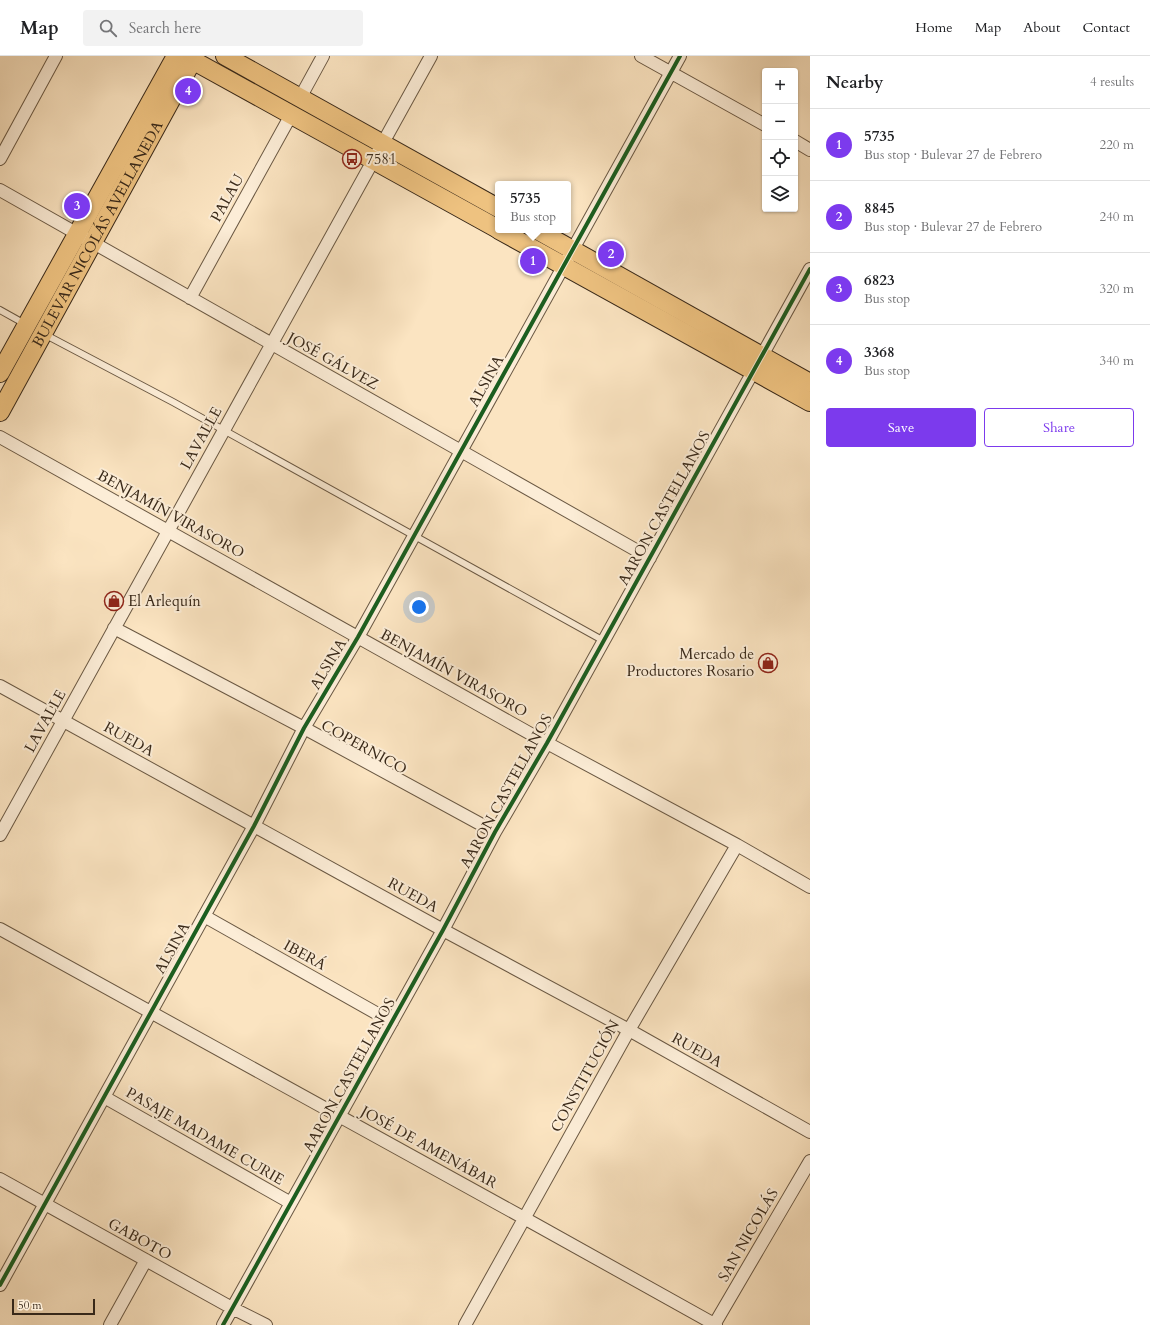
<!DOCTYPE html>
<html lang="en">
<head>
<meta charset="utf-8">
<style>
  :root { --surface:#fff; --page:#f2f2f2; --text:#202124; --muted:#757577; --line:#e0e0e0; --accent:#7c3aed }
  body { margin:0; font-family:Cardo,serif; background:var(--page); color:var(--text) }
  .controls { position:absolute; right:12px; top:12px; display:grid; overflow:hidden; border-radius:4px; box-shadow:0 1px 3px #0004 }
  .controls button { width:36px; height:36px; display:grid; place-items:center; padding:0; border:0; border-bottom:1px solid var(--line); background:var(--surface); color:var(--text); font:20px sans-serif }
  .scale { position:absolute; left:12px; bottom:10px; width:83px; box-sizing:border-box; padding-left:4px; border:2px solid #392919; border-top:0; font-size:11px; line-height:14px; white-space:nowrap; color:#392919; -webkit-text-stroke:3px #fcedd7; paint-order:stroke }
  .you { position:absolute; left:419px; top:551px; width:14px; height:14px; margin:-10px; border:3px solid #fff; border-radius:50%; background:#1a73e8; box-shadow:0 0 0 6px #1a73e833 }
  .badge { display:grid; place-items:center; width:26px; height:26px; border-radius:50%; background:var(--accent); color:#fff; font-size:13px; font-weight:700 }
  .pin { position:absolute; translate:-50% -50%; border:2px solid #fff; box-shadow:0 1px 4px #0006 }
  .popup { position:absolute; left:495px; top:125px; width:76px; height:52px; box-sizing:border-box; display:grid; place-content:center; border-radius:4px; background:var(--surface); filter:drop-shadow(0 1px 3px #0005); font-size:13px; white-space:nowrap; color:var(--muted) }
  .popup b { font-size:15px; color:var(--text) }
  .popup::after { content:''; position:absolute; left:50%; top:100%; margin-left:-8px; border:8px solid transparent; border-top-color:var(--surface) }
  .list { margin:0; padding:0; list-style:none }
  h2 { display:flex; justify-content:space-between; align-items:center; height:52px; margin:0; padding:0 16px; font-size:17px }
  h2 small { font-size:13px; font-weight:400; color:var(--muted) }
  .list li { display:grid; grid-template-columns:26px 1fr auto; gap:12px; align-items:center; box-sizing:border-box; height:72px; padding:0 16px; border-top:1px solid var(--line) }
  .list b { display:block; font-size:15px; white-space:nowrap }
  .list p { margin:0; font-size:13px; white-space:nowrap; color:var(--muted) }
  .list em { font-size:13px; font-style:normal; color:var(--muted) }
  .actions { display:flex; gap:8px; padding:12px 16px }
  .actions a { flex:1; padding:9px 0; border:1px solid var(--accent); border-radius:4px; text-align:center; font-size:14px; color:var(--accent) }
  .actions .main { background:var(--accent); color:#fff }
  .icon { flex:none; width:22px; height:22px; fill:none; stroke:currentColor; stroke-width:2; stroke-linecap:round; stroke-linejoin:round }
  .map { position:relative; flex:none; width:810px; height:1269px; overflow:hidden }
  header { display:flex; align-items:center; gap:24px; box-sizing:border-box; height:56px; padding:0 20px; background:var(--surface); border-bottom:1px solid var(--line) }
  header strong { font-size:19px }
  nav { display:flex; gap:22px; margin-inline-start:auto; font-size:14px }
  .search { width:280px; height:36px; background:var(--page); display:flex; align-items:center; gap:10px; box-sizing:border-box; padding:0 14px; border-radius:4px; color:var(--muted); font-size:15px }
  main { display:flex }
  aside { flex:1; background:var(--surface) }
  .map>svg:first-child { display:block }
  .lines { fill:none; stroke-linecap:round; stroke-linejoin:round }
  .lane-casing { stroke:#6a5843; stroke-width:8 }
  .street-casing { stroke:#6a5843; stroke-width:14 }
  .primary-casing { stroke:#392919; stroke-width:20 }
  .lane { stroke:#fcedd7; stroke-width:6 }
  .street { stroke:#fcedd7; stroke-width:12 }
  .primary { stroke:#eec280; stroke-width:18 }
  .cycleway-casing { stroke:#fcedd7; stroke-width:6 }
  .cycleway { stroke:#1b5e20; stroke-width:4 }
  .labels { text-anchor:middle; stroke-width:4; stroke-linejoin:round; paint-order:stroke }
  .poi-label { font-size:15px; fill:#392919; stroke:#fcedd7; text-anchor:start }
  .street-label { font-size:15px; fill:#392919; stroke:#fcedd7 }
</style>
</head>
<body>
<header>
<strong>Map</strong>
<div class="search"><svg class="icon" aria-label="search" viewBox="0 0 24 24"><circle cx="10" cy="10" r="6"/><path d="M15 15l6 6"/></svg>Search here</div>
<nav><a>Home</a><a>Map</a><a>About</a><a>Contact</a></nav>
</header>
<main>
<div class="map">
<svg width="810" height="1269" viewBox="0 0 810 1269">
  <rect width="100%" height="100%" fill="#fbe4c1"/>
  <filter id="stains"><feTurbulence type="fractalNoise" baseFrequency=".005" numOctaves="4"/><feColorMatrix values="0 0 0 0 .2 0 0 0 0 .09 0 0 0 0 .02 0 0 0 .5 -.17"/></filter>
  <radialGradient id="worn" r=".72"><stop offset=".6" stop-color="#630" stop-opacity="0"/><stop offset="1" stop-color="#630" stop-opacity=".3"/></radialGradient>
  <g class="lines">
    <defs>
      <path id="lane" d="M0,254L25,268
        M44,278L173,346L604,585"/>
      <path id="street" d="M641,0L765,69
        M300,42L323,0
        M795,85L810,94
        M0,103L56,0
        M0,134L650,502
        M190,242L291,59
        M0,381L547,687L737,789L810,831
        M114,572L304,672L495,776
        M0,630L443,874L629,974L810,1076
        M0,779L431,0
        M204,860L392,966
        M0,873L524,1162L716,1269
        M104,1041L291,1147
        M0,1123L232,1252L266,1269
        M0,1229L254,770L304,672L358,581L680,0
        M110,1269L146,1204
        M223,1269L443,874L495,776L547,687L810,213
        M465,1269L629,974L737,789
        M714,1269L810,1105"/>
      <g id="primary">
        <path d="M185,0L498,173"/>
        <path d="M225,0L498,152"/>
        <path d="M499,174L810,346"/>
        <path d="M537,174L810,327"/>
        <path d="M0,317L176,0"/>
        <path id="s1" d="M0,356L195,0"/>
      </g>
    </defs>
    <use href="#lane" class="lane-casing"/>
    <use href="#street" class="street-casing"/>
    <use href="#primary" class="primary-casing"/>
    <use href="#lane" class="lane"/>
    <use href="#street" class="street"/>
    <use href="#primary" class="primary"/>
    <defs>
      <path id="cycleway" d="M0,1229L254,770L304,672L358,581L680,0
        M223,1269L443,874L495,776L547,687L810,213"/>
    </defs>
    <use href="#cycleway" class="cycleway-casing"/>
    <use href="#cycleway" class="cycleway"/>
  </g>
  <defs>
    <symbol id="bus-ring" viewBox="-11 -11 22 22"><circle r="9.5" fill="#fcedd7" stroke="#8f2418" stroke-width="1.5"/><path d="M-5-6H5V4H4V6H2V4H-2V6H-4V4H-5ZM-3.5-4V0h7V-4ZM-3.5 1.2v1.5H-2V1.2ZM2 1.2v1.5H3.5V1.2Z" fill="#8f2418"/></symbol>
    <symbol id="shop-ring" viewBox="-11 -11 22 22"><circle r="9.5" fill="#fcedd7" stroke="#8f2418" stroke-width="1.5"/><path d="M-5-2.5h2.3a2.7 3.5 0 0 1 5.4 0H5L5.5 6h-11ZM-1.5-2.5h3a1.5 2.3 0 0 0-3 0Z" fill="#8f2418"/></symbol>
  </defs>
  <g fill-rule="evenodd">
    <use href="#bus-ring" x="341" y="92" width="22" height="22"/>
    <use href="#shop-ring" x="103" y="534" width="22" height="22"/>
    <use href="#shop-ring" x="757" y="596" width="22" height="22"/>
  </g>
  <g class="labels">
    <g class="poi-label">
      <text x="366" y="108">7581</text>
      <text x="128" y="550">El Arlequín</text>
      <text x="754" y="603" text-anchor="end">Mercado de<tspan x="754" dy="17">Productores Rosario</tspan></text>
    </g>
    <g class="street-label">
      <text transform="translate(227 142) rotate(-61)" y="5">PALAU</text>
      <text dy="5" stroke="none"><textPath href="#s1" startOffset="203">BULEVAR NICOLÁS AVELLANEDA</textPath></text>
      <text transform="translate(333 305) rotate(29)" y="5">JOSÉ GÁLVEZ</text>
      <text transform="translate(486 325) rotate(-61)" y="5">ALSINA</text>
      <text transform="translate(201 382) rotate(-61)" y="5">LAVALLE</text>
      <text transform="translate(664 452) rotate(-61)" y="5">AARON CASTELLANOS</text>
      <text transform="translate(171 458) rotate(29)" y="5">BENJAMÍN VIRASORO</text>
      <text transform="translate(328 608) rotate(-59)" y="5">ALSINA</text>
      <text transform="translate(454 617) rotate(29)" y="5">BENJAMÍN VIRASORO</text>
      <text transform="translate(45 665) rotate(-61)" y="5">LAVALLE</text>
      <text transform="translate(129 683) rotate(29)" y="5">RUEDA</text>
      <text transform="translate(364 691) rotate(29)" y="5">COPERNICO</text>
      <text transform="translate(506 735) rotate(-61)" y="5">AARON CASTELLANOS</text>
      <text transform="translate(413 839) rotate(29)" y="5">RUEDA</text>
      <text transform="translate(172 892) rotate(-61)" y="5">ALSINA</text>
      <text transform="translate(305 899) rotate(29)" y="5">IBERÁ</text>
      <text transform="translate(697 994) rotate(29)" y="5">RUEDA</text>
      <text transform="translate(349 1019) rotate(-61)" y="5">AARON CASTELLANOS</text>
      <text transform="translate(585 1020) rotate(-61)" y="5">CONSTITUCIÓN</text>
      <text transform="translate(205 1080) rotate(30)" y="5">PASAJE MADAME CURIE</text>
      <text transform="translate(429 1091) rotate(29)" y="5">JOSÉ DE AMENÁBAR</text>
      <text transform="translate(748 1179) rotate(-60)" y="5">SAN NICOLÁS</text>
      <text transform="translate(140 1183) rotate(29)" y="5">GABOTO</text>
    </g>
  </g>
  <rect width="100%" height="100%" filter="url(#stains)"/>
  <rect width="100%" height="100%" fill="url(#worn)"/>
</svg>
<div class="controls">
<button>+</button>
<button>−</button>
<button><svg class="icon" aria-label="locate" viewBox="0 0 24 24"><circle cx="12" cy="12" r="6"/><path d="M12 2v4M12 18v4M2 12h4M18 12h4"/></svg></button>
<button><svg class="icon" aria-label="layers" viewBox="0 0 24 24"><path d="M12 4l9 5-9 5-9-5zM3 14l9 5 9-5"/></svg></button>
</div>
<div class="scale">50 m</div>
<div class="you"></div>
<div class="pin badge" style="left:533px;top:205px">1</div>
<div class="popup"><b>5735</b>Bus stop</div>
<div class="pin badge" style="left:611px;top:198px">2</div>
<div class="pin badge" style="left:77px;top:150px">3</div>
<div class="pin badge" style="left:188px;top:35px">4</div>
</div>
<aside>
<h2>Nearby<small>4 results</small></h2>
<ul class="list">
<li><span class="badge">1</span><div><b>5735</b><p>Bus stop · Bulevar 27 de Febrero</p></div><em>220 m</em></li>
<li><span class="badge">2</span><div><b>8845</b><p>Bus stop · Bulevar 27 de Febrero</p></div><em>240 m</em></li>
<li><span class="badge">3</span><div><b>6823</b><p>Bus stop</p></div><em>320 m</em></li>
<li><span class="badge">4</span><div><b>3368</b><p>Bus stop</p></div><em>340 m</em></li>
</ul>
<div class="actions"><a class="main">Save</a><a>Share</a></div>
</aside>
</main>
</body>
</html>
